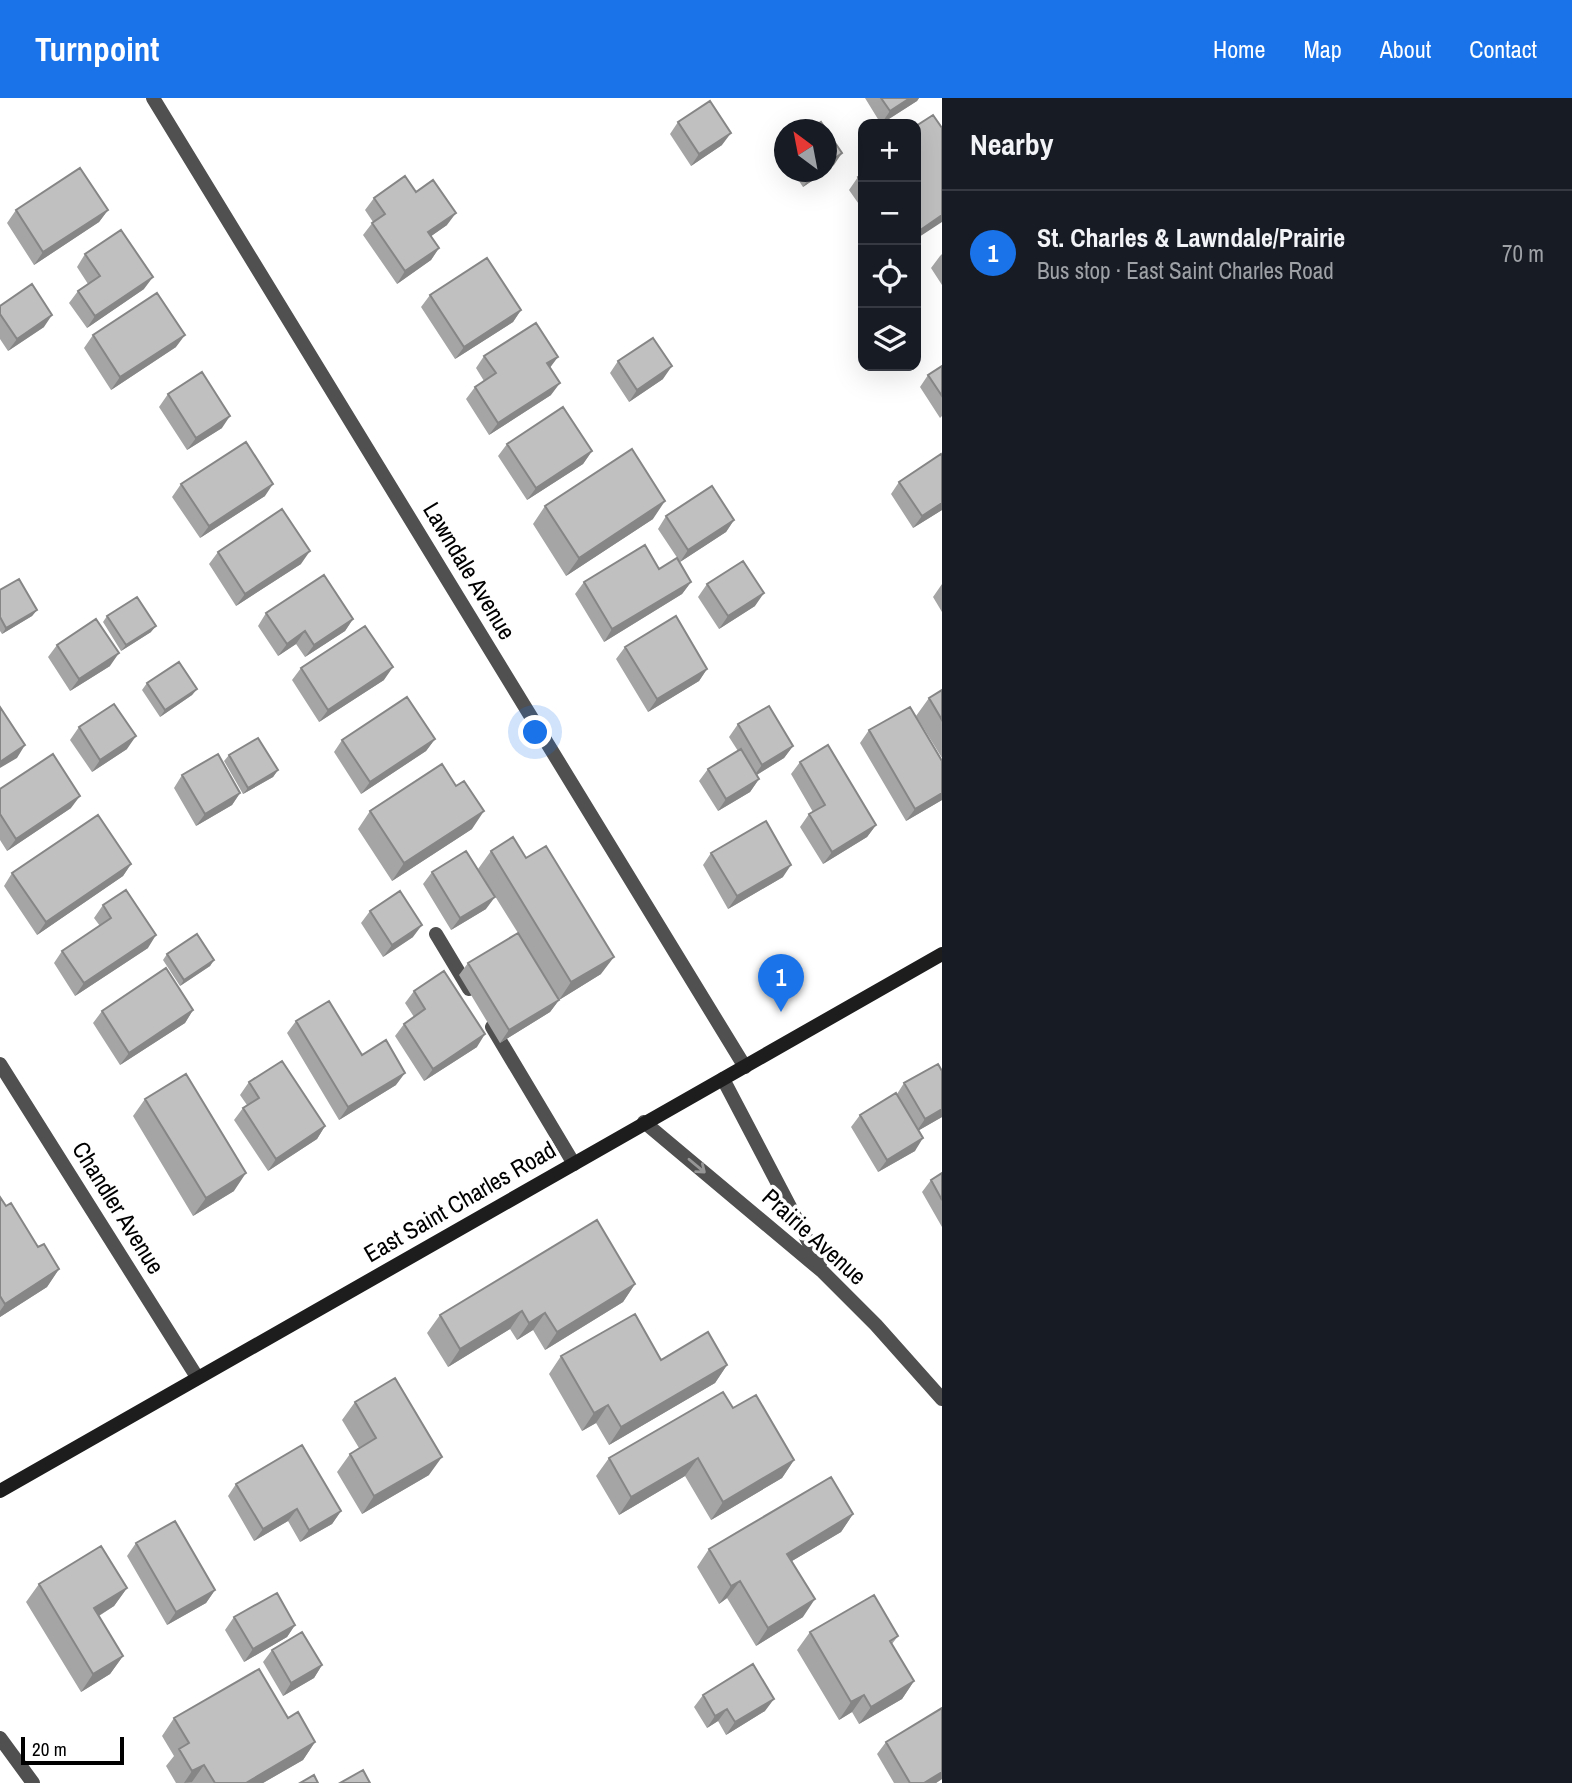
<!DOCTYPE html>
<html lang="en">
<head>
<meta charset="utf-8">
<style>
  :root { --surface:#171b24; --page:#20242c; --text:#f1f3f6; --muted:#9ea1a6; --line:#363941; --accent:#1a73e8 }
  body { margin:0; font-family:"Archivo Narrow",sans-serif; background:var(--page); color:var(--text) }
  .controls { position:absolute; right:21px; top:21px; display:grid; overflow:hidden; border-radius:14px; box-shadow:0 7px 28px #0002 }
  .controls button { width:63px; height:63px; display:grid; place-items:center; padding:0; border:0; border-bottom:2px solid var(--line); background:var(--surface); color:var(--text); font:35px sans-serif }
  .compass { position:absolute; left:774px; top:21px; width:63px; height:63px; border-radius:50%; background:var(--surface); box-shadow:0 7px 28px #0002; rotate:328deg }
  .scale { position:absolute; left:21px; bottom:18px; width:103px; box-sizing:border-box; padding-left:7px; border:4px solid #000; border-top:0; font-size:19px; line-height:24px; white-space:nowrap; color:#000; -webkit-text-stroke:5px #fff; paint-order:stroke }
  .you { position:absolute; left:536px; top:635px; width:24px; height:24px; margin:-18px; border:5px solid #fff; border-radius:50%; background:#1a73e8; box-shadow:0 0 0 10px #1a73e833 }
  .badge { display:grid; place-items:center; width:46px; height:46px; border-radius:50%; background:var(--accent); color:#fff; font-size:23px; font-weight:700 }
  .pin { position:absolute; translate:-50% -58px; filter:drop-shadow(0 2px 4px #0008) }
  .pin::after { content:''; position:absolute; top:37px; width:24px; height:21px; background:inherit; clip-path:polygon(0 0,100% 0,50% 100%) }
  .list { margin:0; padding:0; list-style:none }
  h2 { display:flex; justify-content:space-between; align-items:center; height:91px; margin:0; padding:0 28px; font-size:30px }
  h2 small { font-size:23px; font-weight:400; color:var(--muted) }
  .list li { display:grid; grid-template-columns:46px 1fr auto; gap:21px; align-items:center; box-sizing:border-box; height:126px; padding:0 28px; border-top:2px solid var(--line) }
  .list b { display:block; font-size:26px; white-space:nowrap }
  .list p { margin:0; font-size:23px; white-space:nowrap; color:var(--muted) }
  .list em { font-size:23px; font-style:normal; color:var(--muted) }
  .icon { flex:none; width:38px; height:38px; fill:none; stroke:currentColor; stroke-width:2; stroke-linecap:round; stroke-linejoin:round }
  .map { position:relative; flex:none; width:942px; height:1685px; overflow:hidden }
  header { display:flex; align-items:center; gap:42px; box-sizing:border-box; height:98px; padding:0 35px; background:var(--accent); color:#fff }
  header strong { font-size:33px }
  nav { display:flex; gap:38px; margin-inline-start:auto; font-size:24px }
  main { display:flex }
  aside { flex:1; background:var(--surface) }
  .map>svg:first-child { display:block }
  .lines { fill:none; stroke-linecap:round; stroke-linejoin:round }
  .lane { stroke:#505050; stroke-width:14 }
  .street { stroke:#505050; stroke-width:14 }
  .secondary { stroke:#1d1d1d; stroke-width:14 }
  .wall { fill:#a5a5a5 }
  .shaded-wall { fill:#868686 }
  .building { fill:#c0c0c0; stroke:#868686; stroke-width:2 }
  .oneway { stroke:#969696 }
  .labels { text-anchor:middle; stroke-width:7; stroke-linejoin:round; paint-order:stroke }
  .street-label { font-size:24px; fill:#000; stroke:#fff }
</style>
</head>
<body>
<header>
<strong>Turnpoint</strong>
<nav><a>Home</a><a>Map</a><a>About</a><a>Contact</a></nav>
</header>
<main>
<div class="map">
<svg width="942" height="1685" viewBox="0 0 942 1685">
  <rect width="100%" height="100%" fill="#fff"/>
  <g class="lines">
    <path class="lane" d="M436,836L469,891
      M492,929L574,1066"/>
    <path class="street" d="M153,0L745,969
      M0,966L197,1279
      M723,981L820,1166
      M644,1024L823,1174L876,1227L942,1301
      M0,1640L33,1685"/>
    <path class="secondary" d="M0,1393L942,856"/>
  </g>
  <path class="wall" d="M865,0H919L917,3L881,26Z
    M678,24L722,47L691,68L670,36Z
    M793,74H825L803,89Z
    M863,76V112L849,92L858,79Z
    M416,94L447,127L431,138L439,150L431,162L397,186L363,137L373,124L365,112L374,100Z
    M16,112H108L99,124L34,167L7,125Z
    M85,156L144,191L87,230L69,205L78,193L88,186L77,169Z
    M942,156V187L931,170L940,158Z
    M430,197L521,212L513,224L455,261L421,209Z
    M0,208L44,229L8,253L0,241Z
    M93,237L176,249L111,292L84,250Z
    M484,258L550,270L551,297L489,337L466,301L475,289L484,283L476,270Z
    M618,263L663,281L629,304L610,275Z
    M942,268V318L940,320L920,289L928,277Z
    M168,296L222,330L187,352L159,309Z
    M507,346L592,353L583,366L527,402L498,358Z
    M942,358V412L913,430L891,396L899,384Z
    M181,386L265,398L200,440L172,399Z
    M545,408L653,421L566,478L533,426Z
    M666,418L734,422L726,434L680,464L658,431Z
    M218,454L301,466L236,508L209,466Z
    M659,471L691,484L682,496L604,544L575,496L584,484Z
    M707,486L755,508L719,531L698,499Z
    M942,486V514L933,499Z
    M0,492L37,512L32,518L2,536L0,533Z
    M266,515L353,521L345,533L305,559L296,546L278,558L258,528Z
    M107,518L151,534L121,553L103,524Z
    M57,547L110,568L70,593L48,559Z
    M625,549L707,571L699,583L648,614L616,561Z
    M301,570L384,582L319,624L292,582Z
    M147,585L197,591L192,597L160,619L142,592Z
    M942,592V660L916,618L929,600Z
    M738,626L793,648L784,660L757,677L759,681L750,694L718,713L699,683L708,671L738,653L729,639Z
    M79,629L127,651L92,674L70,642Z
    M869,632L942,663V702L906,723L860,645Z
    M435,641L426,653L361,696L334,654L342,642Z
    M229,657L278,672L273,679L243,696L224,663Z
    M800,664L876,727L867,739L823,766L800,729L809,716L813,714L791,676Z
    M182,677L240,695L232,707L196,728L174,690Z
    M0,691L71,710L7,753L0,742Z
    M370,713L472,731L392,783L358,731Z
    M491,753L601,876L559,902L550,914L500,945L459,877L468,865L518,835L478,771Z
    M711,755L783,779L728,811L703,767Z
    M131,766L123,778L37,837L4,788L12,775Z
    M432,774L486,811L451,832L423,786Z
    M103,807L148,850L75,898L54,865L62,853L100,828L94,820Z
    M370,813L413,839L383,859L361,825Z
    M167,856L214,862L210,868L180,888L163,862Z
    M414,893L477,949L424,983L395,938L404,926L414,919L405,905Z
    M193,912L185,925L120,967L93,925L102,913Z
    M296,923L362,957L396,987L339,1022L287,935Z
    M942,973V1019L919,1032L915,1053L878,1074L851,1029L860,1017L897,996L904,985Z
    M249,984L325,1028L317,1041L268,1073L234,1022L243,1010L247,1007L240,997Z
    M145,1001L234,1093L193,1118L133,1018Z
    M942,1075V1129L922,1094L931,1082Z
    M0,1099L6,1108L38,1149L59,1171L47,1189L0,1219Z
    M635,1186L623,1204L545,1252L533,1232L517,1242L510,1231L448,1269L427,1235L440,1217Z
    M561,1258L661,1262L727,1267L715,1285L609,1347L596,1325L582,1333L549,1276Z
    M355,1304L429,1377L362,1416L337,1374L350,1356L359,1350L342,1322Z
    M733,1310L794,1362L782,1380L711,1422L685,1378L619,1417L596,1378L609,1360Z
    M236,1386L341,1413L332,1426L300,1444L288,1423L254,1443L228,1398Z
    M853,1416L841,1434L792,1463L803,1519L756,1548L727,1500L719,1506L697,1469L709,1451Z
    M136,1445L215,1492L206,1505L167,1527L127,1458Z
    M39,1486L127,1490L114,1508L99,1518L123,1558L110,1576L81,1594L26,1504Z
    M234,1519L295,1527L287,1539L244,1564L225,1532Z
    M810,1534L898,1538L892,1546L914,1583L902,1601L859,1626L852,1614L839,1622L797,1552Z
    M272,1552L322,1567L314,1580L283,1598L263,1564Z
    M703,1597L765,1613L726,1637L718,1623L707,1630L694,1609Z
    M942,1610V1681L936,1685H894L877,1656L886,1644Z
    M174,1620H288L315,1644L303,1662L263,1685H176L166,1668L174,1658L162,1638Z"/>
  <path class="shaded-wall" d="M910,0H919L917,3L881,26L890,13Z
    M731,35L722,47L691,68L699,56Z
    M842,55L834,67L827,73V66Z
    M816,74H825L803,89L812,76Z
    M108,112L99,124L34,167L43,154Z
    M456,115L447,127L420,146L428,134Z
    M942,117V124L916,141V135Z
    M439,150L431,162L397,186L405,173Z
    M153,179L144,191L87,230L95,218Z
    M521,212L513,224L455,261L464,249Z
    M52,217L44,229L8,253L17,241Z
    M185,237L176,249L111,292L120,279Z
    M558,259L549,271L547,265Z
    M672,268L663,281L629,304L637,292Z
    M560,285L551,297L489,337L498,325Z
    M230,318L222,330L187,352L196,340Z
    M592,353L583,366L527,402L536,390Z
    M273,386L265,398L200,440L209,428Z
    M665,403L653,421L566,478L579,460Z
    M942,405V412L913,430L922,418Z
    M734,422L726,434L680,464L688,452Z
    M310,453L301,466L236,508L245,496Z
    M691,484L682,496L604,544L612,531Z
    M764,495L755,508L719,531L728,518Z
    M37,512L32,518L2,536L6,530Z
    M353,521L345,533L305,559L314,547Z
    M156,528L151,534L121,553L126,547Z
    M305,533L296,546L278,558L287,546Z
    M119,555L110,568L70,593L79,581Z
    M393,569L384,582L319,624L328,612Z
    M707,571L699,583L648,614L657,601Z
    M197,591L192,597L160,619L165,612Z
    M136,638L127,651L92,674L100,662Z
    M435,641L426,653L361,696L370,684Z
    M25,647L17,660L0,670V664Z
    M793,648L784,660L753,679L762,667Z
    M278,672L273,679L243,696L248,690Z
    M759,681L750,694L718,713L726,701Z
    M240,695L232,707L196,728L205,716Z
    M942,695V702L906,723L915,711Z
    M80,698L71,710L7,753L16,741Z
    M484,713L472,731L392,783L404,765Z
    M876,727L867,739L823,766L832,754Z
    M131,766L123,778L37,837L46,824Z
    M791,767L783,779L728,811L737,798Z
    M495,799L486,811L451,832L460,820Z
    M422,827L413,839L383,859L392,847Z
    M156,837L148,850L75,898L84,885Z
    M614,859L601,876L559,902L571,884Z
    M214,862L210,868L180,888L184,882Z
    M559,902L550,914L500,945L509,932Z
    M193,912L185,925L120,967L129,955Z
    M485,936L477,949L424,983L433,971Z
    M405,975L396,987L339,1022L348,1009Z
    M942,1011V1019L916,1034L925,1021Z
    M325,1028L317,1041L268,1073L276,1061Z
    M923,1040L915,1053L878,1074L887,1062Z
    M246,1075L234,1093L193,1118L206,1100Z
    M59,1171L47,1189L0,1219V1213L5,1206Z
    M635,1186L623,1204L545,1252L557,1234Z
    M522,1213L510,1231L448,1269L460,1251Z
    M545,1215L533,1232L517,1242L529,1225Z
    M727,1267L715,1285L609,1347L621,1329Z
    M608,1307L596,1325L582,1333L594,1315Z
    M442,1359L429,1377L362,1416L374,1398Z
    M698,1360L685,1378L619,1417L631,1399Z
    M794,1362L782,1380L711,1422L723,1404Z
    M297,1411L288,1423L254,1443L263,1431Z
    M341,1413L332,1426L300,1444L309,1432Z
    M853,1416L841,1434L775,1473L787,1456Z
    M740,1483L727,1500L719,1506L731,1488Z
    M127,1490L114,1508L82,1528L94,1510Z
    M215,1492L206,1505L167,1527L176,1514Z
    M815,1501L803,1519L756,1548L768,1530Z
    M295,1527L287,1539L244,1564L253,1551Z
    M123,1558L110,1576L81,1594L93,1576Z
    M322,1567L314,1580L283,1598L291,1585Z
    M914,1583L902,1601L859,1626L871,1609Z
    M864,1597L852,1614L839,1622L851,1604Z
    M774,1601L765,1613L726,1637L735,1624Z
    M727,1611L718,1623L707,1630L715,1618Z
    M315,1644L303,1662L263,1685H246Z
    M204,1667L192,1684L184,1685L192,1673Z
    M942,1674V1681L936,1685H924Z"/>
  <path class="building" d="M881,0H910L890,13Z
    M710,3L731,35L699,56L678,24Z
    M933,17L942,30V117L916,135V28Z
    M821,24L842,55L827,66V32H809Z
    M80,70L108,112L43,154L16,112Z
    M863,76V87L858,79Z
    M405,78L416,94L433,82L456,115L428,134L439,150L405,173L372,125L385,116L374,100Z
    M121,132L153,179L95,218L78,193L100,178L85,156Z
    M487,160L521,212L464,249L430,197Z
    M32,186L52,217L17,241L0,216V208Z
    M157,195L185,237L120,279L93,237Z
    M536,225L558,259L547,265L560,285L498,325L475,289L496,275L484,258Z
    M653,240L672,268L637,292L618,263Z
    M942,268V298L928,277Z
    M202,274L230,318L196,340L168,296Z
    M563,309L592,353L536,390L507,346Z
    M246,344L273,386L209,428L181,386Z
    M632,351L665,403L579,460L545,408Z
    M941,356L942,358V405L922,418L899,384Z
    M712,388L734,422L688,452L666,418Z
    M282,411L310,453L245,496L218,454Z
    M645,447L659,471L677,460L691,484L612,531L584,484Z
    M743,463L764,495L728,518L707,486Z
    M324,477L353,521L314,547L305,533L287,546L266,515Z
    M19,481L37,512L6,530L0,519V492Z
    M137,499L156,528L126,547L107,518Z
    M676,518L707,571L657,601L625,549Z
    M96,521L119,555L79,581L57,547Z
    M365,528L393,569L328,612L301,570Z
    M179,564L197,591L165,612L147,585Z
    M942,592V622L929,600Z
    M407,599L435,641L370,684L342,642Z
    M114,606L136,638L100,662L79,629Z
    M769,608L793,648L762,667L738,626Z
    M0,609L25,647L0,664Z
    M910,609L942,663V695L915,711L869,632Z
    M258,640L278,672L248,690L229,657Z
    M828,647L876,727L832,754L809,716L825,707L800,664Z
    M741,651L759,681L726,701L708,671Z
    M53,656L80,698L16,741L0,716V691Z
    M218,656L240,695L205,716L182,677Z
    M442,666L456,688L464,683L484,713L404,765L370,713Z
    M98,717L131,766L46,824L12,775Z
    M766,723L791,767L737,798L711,755Z
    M513,739L526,760L546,748L614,859L571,884L491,753Z
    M466,753L495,799L460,820L432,774Z
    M126,792L156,837L84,885L62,853L111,820L103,807Z
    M400,793L422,827L392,847L370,813Z
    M518,835L559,902L509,932L468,865Z
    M197,836L214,862L184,882L167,856Z
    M166,870L193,912L129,955L102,913Z
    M444,873L485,936L433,971L404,926L425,911L414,893Z
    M329,903L362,957L386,942L405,975L348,1009L296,923Z
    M282,963L325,1028L276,1061L243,1010L259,1000L249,984Z
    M938,966L942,973V1011L925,1021L904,985Z
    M186,976L246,1075L206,1100L145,1001Z
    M896,995L923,1040L887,1062L860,1017Z
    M942,1075V1102L931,1082Z
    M0,1099L6,1108L11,1105L38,1149L44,1146L59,1171L5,1206L0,1198Z
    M597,1122L635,1186L557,1234L545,1215L529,1225L522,1213L460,1251L440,1217Z
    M635,1216L661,1262L708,1234L727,1267L621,1329L608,1307L594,1315L561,1258Z
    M395,1280L442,1359L374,1398L350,1356L376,1340L355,1304Z
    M723,1294L733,1310L756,1297L794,1362L723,1404L698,1360L631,1399L609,1360Z
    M302,1347L341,1413L309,1432L297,1411L263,1431L236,1386Z
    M831,1379L853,1416L787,1456L815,1501L768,1530L740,1483L731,1488L709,1451Z
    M175,1423L215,1492L176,1514L136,1445Z
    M101,1448L127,1490L94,1510L123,1558L93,1576L39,1486Z
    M277,1495L295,1527L253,1551L234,1519Z
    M874,1497L898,1538L890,1543L914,1583L871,1609L864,1597L851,1604L810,1534Z
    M302,1534L322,1567L291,1585L272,1552Z
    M753,1566L774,1601L735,1624L727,1611L715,1618L703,1597Z
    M259,1571L288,1620L298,1614L315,1644L246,1685H215L204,1667L192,1673L179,1651L189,1645L174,1620Z
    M942,1610V1674L924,1685H910L886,1644Z
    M363,1672L370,1685H340Z
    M314,1677L318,1685H300Z"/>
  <defs><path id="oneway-shaft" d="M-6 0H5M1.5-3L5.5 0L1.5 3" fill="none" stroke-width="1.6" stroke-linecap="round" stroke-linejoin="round" transform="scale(1.75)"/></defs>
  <use class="oneway" href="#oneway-shaft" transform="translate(697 1068) rotate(40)"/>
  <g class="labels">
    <g class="street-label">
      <text transform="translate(469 473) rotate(59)" y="8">Lawndale Avenue</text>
      <text transform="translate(460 1104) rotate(-30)" y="8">East Saint Charles Road</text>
      <text transform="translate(118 1110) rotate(58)" y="8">Chandler Avenue</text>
      <text transform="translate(814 1139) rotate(42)" y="8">Prairie Avenue</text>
    </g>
  </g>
</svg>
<div class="controls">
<button>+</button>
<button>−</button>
<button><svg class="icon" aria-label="locate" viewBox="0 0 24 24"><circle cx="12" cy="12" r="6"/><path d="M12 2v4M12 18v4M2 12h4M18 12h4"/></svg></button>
<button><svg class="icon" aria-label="layers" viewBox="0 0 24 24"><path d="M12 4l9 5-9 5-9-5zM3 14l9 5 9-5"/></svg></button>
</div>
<svg class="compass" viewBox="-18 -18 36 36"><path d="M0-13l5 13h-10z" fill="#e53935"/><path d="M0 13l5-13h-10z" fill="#9ea1a6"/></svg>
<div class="scale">20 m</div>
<div class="you"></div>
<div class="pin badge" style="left:781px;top:914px">1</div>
</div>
<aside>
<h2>Nearby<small></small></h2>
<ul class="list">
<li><span class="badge">1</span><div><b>St. Charles &amp; Lawndale/Prairie</b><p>Bus stop · East Saint Charles Road</p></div><em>70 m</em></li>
</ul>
</aside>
</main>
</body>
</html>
